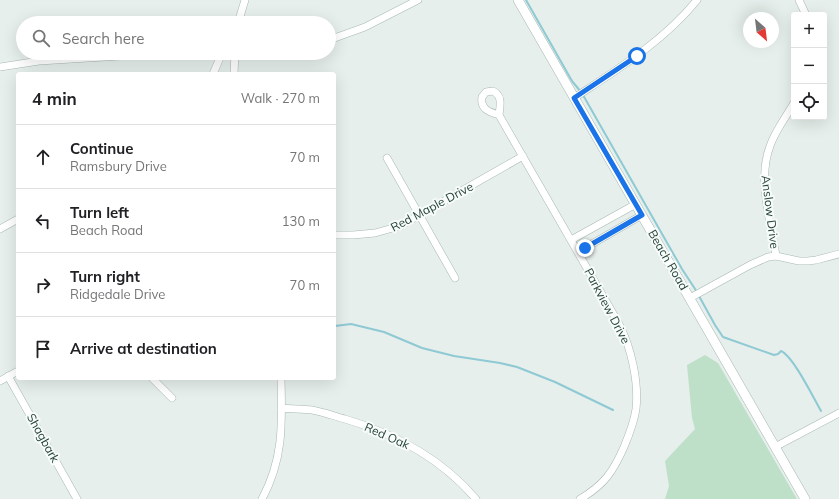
<!DOCTYPE html>
<html lang="en">
<head>
<meta charset="utf-8">
<style>
  :root { --surface:#fff; --page:#f2f2f2; --text:#202124; --muted:#757577; --line:#e0e0e0 }
  body { margin:0; font-family:Mulish,sans-serif; background:var(--page); color:var(--text) }
  .controls { position:absolute; right:12px; top:12px; display:grid; overflow:hidden; border-radius:4px; box-shadow:0 4px 16px #0002 }
  .controls button { width:36px; height:36px; display:grid; place-items:center; padding:0; border:0; border-bottom:1px solid var(--line); background:var(--surface); color:var(--text); font:20px sans-serif }
  .compass { position:absolute; left:743px; top:12px; width:36px; height:36px; border-radius:50%; background:var(--surface); box-shadow:0 4px 16px #0002; rotate:152deg }
  .stop { position:absolute; width:12px; height:12px; margin:-9px; border:3px solid #1a73e8; border-radius:50%; background:#fff }
  .stop.end { background:#1a73e8; border-color:#fff; box-shadow:0 1px 4px #0008 }
  .list { margin:0; padding:0; list-style:none }
  h2 { display:flex; justify-content:space-between; align-items:center; height:52px; margin:0; padding:0 16px; font-size:17px }
  h2 small { font-size:13px; font-weight:400; color:var(--muted) }
  .list li { display:grid; grid-template-columns:26px 1fr auto; gap:12px; align-items:center; box-sizing:border-box; height:64px; padding:0 16px; border-top:1px solid var(--line) }
  .list b { display:block; font-size:15px; white-space:nowrap }
  .list p { margin:0; font-size:13px; white-space:nowrap; color:var(--muted) }
  .list em { font-size:13px; font-style:normal; color:var(--muted) }
  .icon { flex:none; width:22px; height:22px; fill:none; stroke:currentColor; stroke-width:2; stroke-linecap:round; stroke-linejoin:round }
  .map { position:relative; flex:none; width:839px; height:499px; overflow:hidden }
  .search { position:absolute; background:var(--surface); box-shadow:0 4px 16px #0002; left:16px; top:16px; width:320px; height:44px; display:flex; align-items:center; gap:10px; box-sizing:border-box; padding:0 14px; border-radius:22px; color:var(--muted); font-size:15px }
  .panel { position:absolute; background:var(--surface); box-shadow:0 4px 16px #0002; left:16px; top:72px; width:320px; height:308px; border-radius:4px }
  .map>svg:first-child { display:block }
  .green { fill:#bfe0c8 }
  .lines { fill:none; stroke-linecap:round; stroke-linejoin:round }
  .stream { stroke:#8ec9d4; stroke-width:2 }
  .minor-casing { stroke:#a8b8b2; stroke-width:8 }
  .tertiary-casing { stroke:#a8b8b2; stroke-width:10 }
  .minor { stroke:#fff; stroke-width:7 }
  .tertiary { stroke:#fff; stroke-width:9 }
  .route { stroke:#1a73e8; stroke-width:5 }
  .labels { text-anchor:middle; stroke-width:4; stroke-linejoin:round; paint-order:stroke }
  .street-label { font-size:12px; fill:#24423a; stroke:#f7fbf9 }
</style>
</head>
<body>
<div class="map">
<svg width="839" height="499" viewBox="0 0 839 499">
  <rect width="100%" height="100%" fill="#e6efeb"/>
  <path class="green" d="M705,355L718,363L797,499H665L669,486L665,461L695,429L692,418L687,365Z"/>
  <g class="lines">
    <path class="stream" d="M526,0L572,81L581,92
      M583,95L682,269L697,292
      M699,296L715,325L723,337L774,355L778,354L781,351C793,356 813,397 821,411
      M335,326L351,324L384,332L422,348L454,356L500,363L517,367L555,382L613,410"/>
    <defs>
      <path id="minor" d="M799,0L806,15
        M238,23L245,0
        M329,40L365,27L418,0
        M0,67L39,61L169,53
        M213,74L222,53
        M234,74L235,53
        M574,98C618,69 664,41 697,0
        M499,115C489,112 480,109 482,97L486,92L493,91C503,96 500,106 499,115L619,324C631,347 639,382 636,409C634,423 629,435 624,447C613,472 604,485 580,499
        M387,158L455,278
        M0,229L18,219
        M334,235H353L375,233L400,226L523,156
        M571,240L636,204
        M578,252L642,215
        M776,256C771,222 757,180 770,146C775,131 786,117 794,103
        M690,298L750,265L768,257L776,256L799,261H808L816,260L839,254
        M8,376L77,499
        M152,378L172,398
        M0,381L18,371
        M281,408C292,409 302,409 312,410C323,412 334,416 345,419C396,434 441,458 476,499
        M775,447L839,413
        M262,499C284,458 282,423 281,378"/>
      <path id="tertiary" d="M518,0L805,499"/>
    </defs>
    <use href="#minor" class="minor-casing"/>
    <use href="#tertiary" class="tertiary-casing"/>
    <use href="#minor" class="minor"/>
    <use href="#tertiary" class="tertiary"/>
  </g>
  <g class="lines">
    <path class="route" d="M585,248L642,215L574,98L637,56"/>
  </g>
  <g class="labels">
    <g class="street-label">
      <text transform="translate(432 207) rotate(-28)" y="4">Red Maple Drive</text>
      <text transform="translate(770 212) rotate(83)" y="4">Anslow Drive</text>
      <text transform="translate(668 260) rotate(60)" y="4">Beach Road</text>
      <text transform="translate(607 306) rotate(62)" y="4">Parkview Drive</text>
      <text transform="translate(387 436) rotate(24)" y="4">Red Oak</text>
      <text transform="translate(43 438) rotate(61)" y="4">Shagbark</text>
    </g>
  </g>
</svg>
<div class="controls">
<button>+</button>
<button>−</button>
<button><svg class="icon" aria-label="locate" viewBox="0 0 24 24"><circle cx="12" cy="12" r="6"/><path d="M12 2v4M12 18v4M2 12h4M18 12h4"/></svg></button>
</div>
<svg class="compass" viewBox="-18 -18 36 36"><path d="M0-13l5 13h-10z" fill="#e53935"/><path d="M0 13l5-13h-10z" fill="#757577"/></svg>
<div class="stop" style="left:637px;top:56px"></div>
<div class="stop end" style="left:585px;top:248px"></div>
<div class="search"><svg class="icon" aria-label="search" viewBox="0 0 24 24"><circle cx="10" cy="10" r="6"/><path d="M15 15l6 6"/></svg>Search here</div>
<section class="panel">
<h2>4 min<small>Walk · 270 m</small></h2>
<ul class="list">
<li><svg class="icon" aria-label="ahead" viewBox="0 0 24 24"><path d="M12 20V5M6 11l6-6 6 6"/></svg><div><b>Continue</b><p>Ramsbury Drive</p></div><em>70 m</em></li>
<li><svg class="icon" aria-label="left" viewBox="0 0 24 24"><path d="M17 20v-9H6M10 6l-5 5 5 5"/></svg><div><b>Turn left</b><p>Beach Road</p></div><em>130 m</em></li>
<li><svg class="icon" aria-label="right" viewBox="0 0 24 24"><path d="M7 20v-9h11M14 6l5 5-5 5"/></svg><div><b>Turn right</b><p>Ridgedale Drive</p></div><em>70 m</em></li>
<li><svg class="icon" aria-label="arrive" viewBox="0 0 24 24"><path d="M6 21V4h12l-3 4 3 4H6"/></svg><div><b>Arrive at destination</b></div></li>
</ul>
</section>
</div>
</body>
</html>
